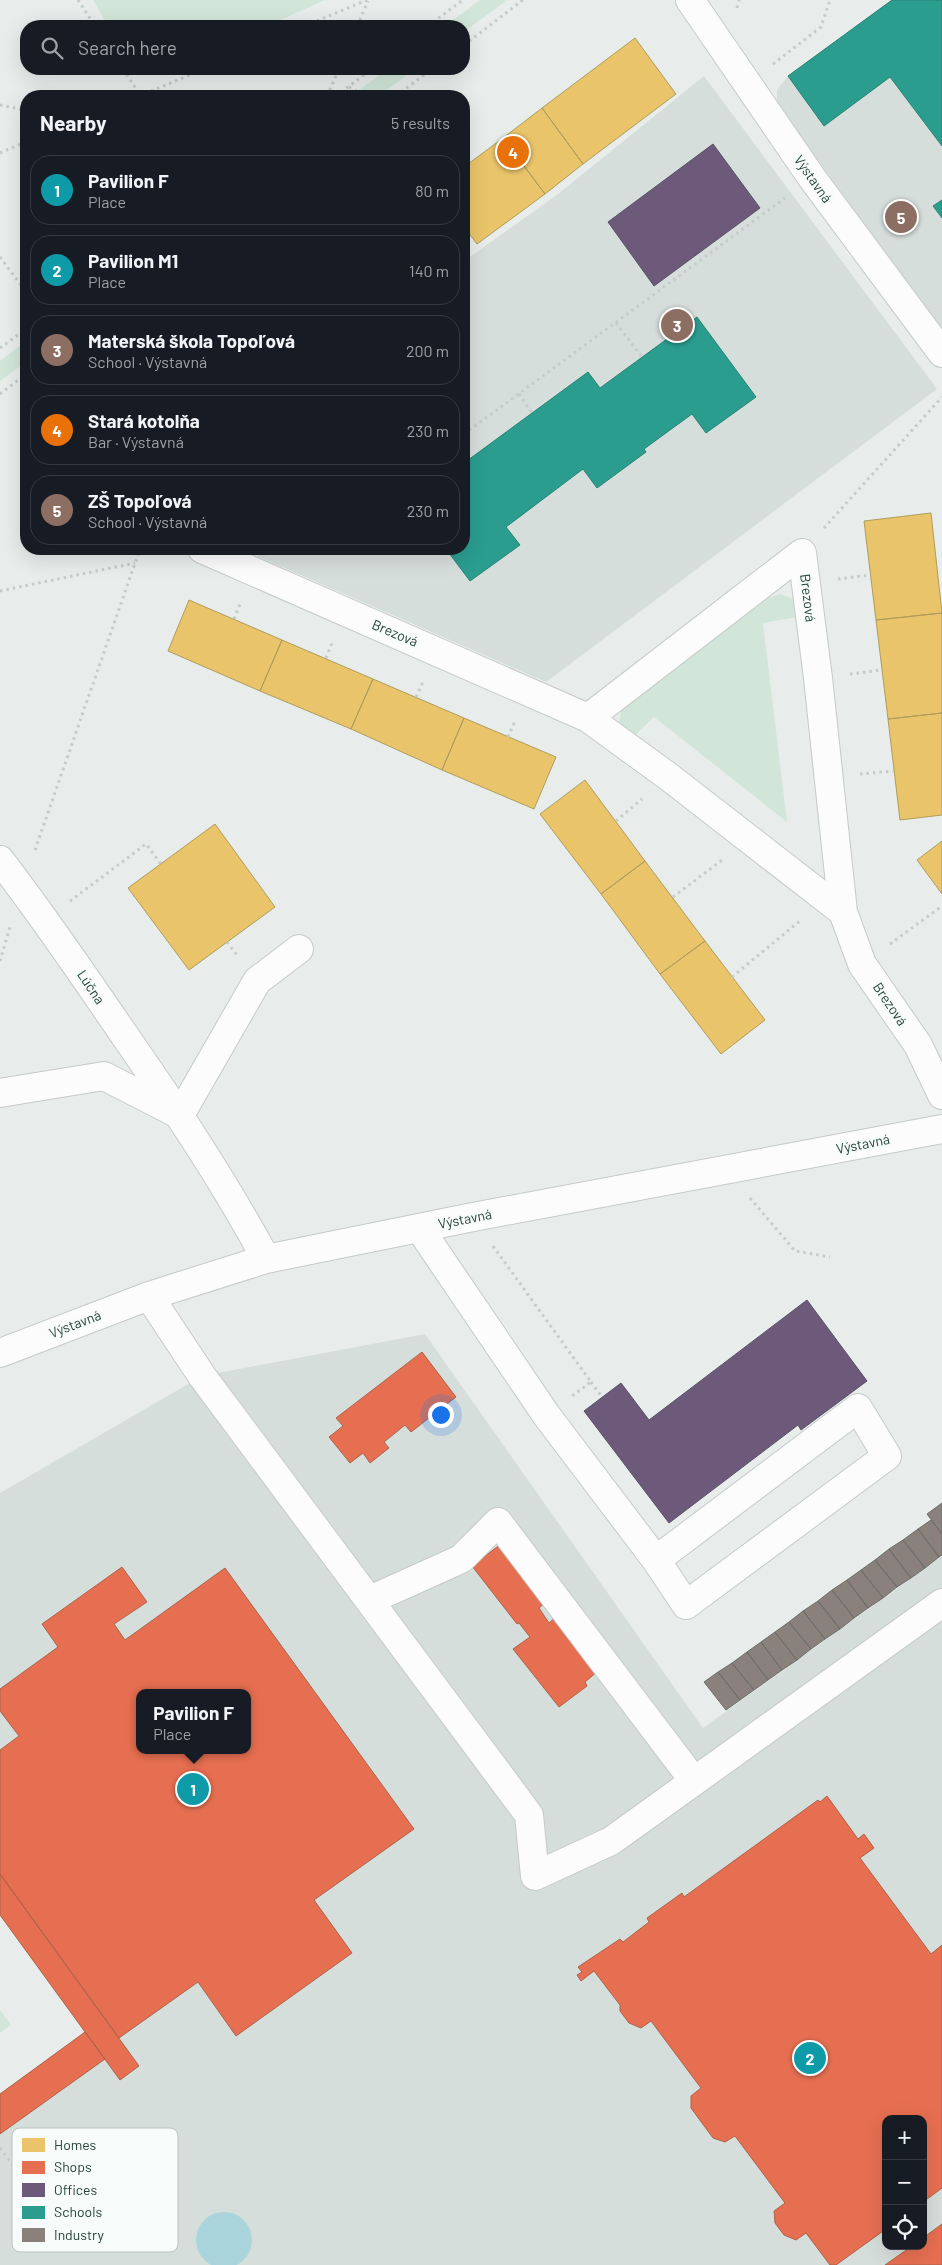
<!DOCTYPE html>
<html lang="en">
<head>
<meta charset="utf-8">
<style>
  :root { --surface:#171b24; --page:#242831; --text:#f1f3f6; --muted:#9ea1a6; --line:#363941; --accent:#697e78 }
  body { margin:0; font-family:Barlow,sans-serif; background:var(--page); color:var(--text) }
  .controls { position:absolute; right:15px; bottom:15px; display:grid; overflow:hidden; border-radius:10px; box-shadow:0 5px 20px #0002 }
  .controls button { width:45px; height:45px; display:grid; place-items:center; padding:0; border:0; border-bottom:1px solid var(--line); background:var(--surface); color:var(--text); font:25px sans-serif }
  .you { position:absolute; left:440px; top:1414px; width:18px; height:18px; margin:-12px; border:4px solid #fff; border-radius:50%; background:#1a73e8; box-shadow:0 0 0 8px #1a73e833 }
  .badge { display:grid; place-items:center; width:32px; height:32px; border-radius:50%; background:var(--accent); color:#fff; font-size:16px; font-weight:700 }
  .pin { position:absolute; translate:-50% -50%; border:2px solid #fff; box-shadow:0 1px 5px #0006 }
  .popup { position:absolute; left:136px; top:1689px; width:115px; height:65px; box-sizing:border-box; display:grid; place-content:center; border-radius:10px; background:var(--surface); filter:drop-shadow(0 1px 4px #0005); font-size:16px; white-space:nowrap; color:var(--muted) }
  .popup b { font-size:19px; color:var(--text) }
  .popup::after { content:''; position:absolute; left:50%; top:100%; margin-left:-10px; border:10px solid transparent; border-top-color:var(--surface) }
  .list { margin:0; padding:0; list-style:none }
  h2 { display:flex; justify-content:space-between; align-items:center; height:65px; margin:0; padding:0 20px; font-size:21px }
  h2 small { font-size:16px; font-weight:400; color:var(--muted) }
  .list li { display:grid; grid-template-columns:32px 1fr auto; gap:15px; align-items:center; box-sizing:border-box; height:70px; margin:0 10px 10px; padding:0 10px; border:1px solid var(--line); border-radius:20px }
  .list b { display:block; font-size:19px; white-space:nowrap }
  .list p { margin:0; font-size:16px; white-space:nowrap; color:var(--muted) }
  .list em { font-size:16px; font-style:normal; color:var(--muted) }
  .icon { flex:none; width:28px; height:28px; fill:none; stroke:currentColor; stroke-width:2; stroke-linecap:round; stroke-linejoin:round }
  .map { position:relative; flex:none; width:942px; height:2265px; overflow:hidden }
  .search { position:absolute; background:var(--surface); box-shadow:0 5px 20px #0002; left:20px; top:20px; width:450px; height:55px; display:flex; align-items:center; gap:12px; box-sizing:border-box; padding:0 18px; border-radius:20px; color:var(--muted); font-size:19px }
  .panel { position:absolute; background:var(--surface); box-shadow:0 5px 20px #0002; left:20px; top:90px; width:450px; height:465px; border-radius:20px }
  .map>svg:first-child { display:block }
  .built { fill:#d6dedb; fill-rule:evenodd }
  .green { fill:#d1e6d8 }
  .water { fill:#a9d4db }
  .homes { fill:#e9c46a; stroke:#ae9d5c }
  .shops { fill:#e76f51; stroke:#ac624a; fill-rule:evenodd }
  .offices { fill:#6d597a; stroke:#575267 }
  .schools { fill:#2a9d8f; stroke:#288276 }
  .industry { fill:#8a817c; stroke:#6b6e68 }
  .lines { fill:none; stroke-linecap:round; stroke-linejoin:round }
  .minor-casing { stroke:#c5cac8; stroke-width:30 }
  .path { stroke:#c3ccca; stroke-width:3; stroke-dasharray:2.5 4; stroke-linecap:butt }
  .minor { stroke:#fcfcfc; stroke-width:28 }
  .labels { text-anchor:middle; stroke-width:5; stroke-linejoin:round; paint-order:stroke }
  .street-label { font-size:14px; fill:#24423a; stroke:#f7fbf9 }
  .key { fill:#f7fbf9; stroke:#b8c4c0; stroke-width:1 }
  .key-label { font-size:14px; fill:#24423a }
</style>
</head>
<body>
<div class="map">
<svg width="942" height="2265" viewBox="0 0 942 2265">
  <rect width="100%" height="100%" fill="#e8edeb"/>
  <path class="built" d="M892,0H942V329L777,105V90L788,76Z
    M704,76L937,389L546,682L252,554L248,549H464V261L558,194Z
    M425,1334L703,1728L942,1556V2265H0V2094L85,2032L0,1915V1493L202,1376ZM139,1693H247V1750H139ZM886,2119H923V2246H886Z"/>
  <path class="green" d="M93,0H325L267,26H108Z
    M480,0H507L464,32V26H445Z
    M388,69H415L379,96H351Z
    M26,341V362L0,381V361Z
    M781,594L795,600L803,616L763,623L787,822L654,717L625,745L618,726L622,708L760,600Z
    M0,2010L11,2025L0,2033Z"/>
  <path class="water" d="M196 2240a28 28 0 1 1 56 0a28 28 0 1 1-56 0Z"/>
  <path class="homes" d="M635,38L676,94L583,164L542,108Z
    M542,108L583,164L545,194L503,138Z
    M503,138L545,194L477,244L464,227V167Z
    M931,513L942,613L876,620L864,521Z
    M189,600L282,640L260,691L168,651Z
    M942,613V713L888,719L876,620Z
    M282,640L373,679L351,729L260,691Z
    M373,679L464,718L442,770L351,729Z
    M942,713V815L900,820L888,719Z
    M464,718L556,757L534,809L442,770Z
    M585,780L645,861L601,894L540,814Z
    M215,824L275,907L189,970L128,888Z
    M942,841V894L917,860Z
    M645,861L705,941L660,974L601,894Z
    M705,941L765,1020L721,1054L660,974Z"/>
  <path class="shops" d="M422,1352L456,1397L411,1432L405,1425L384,1442L389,1448L370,1463L363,1453L350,1463L329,1437L343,1426L336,1418Z
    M501,1544L546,1602L539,1608L549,1623L556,1617L598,1671L585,1682L587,1686L559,1707L513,1649L530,1637L519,1623L517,1624L472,1566Z
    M122,1567L147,1602L114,1624L125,1640L225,1568L414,1829L314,1900L352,1953L236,2036L198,1982L119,2038L0,1874V1750L19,1736L0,1711V1689L58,1647L42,1624ZM139,1693H247V1750H139Z
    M827,1796L858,1839L864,1834L874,1848L860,1858L931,1954L942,1945V2188L923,2202V2119H886V2229L836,2265H830L806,2233L796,2240L784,2235L775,2223L774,2211L785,2203L735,2136L725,2142L713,2138L691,2108V2096L701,2088L651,2021L641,2028L629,2023L620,2011V2005L594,1971L581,1981L577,1975L582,1972L578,1967L620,1939L623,1942L649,1922L647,1918L682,1893L684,1897L818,1800L820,1802Z
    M0,1874L139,2066L120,2080L0,1915Z
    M85,2032L105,2059L0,2134V2094Z
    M942,2224V2265H885L912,2246H923V2238Z"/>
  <path class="offices" d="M713,144L760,208L654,286L608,222Z
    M807,1300L867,1381L801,1430L798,1425L669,1523L584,1411L621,1383L649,1420Z"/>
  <path class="schools" d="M892,0H942V146L890,77L824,126L788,76Z
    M942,200V218L933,206Z
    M697,317L756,397L706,433L692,414L644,449L646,452L597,488L583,469L506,527L520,545L470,581L446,549H464V463L588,372L600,388Z"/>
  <path class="industry" d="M942,1503V1534L927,1514Z
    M931,1520L942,1534V1555L939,1557L918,1529Z
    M918,1529L939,1557L925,1568L903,1540Z
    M903,1540L925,1568L911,1578L889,1549Z
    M889,1549L911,1578L897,1587L875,1560Z
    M875,1560L897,1587L883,1598L861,1570Z
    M861,1570L883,1598L868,1608L847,1580Z
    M847,1580L868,1608L854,1618L832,1590Z
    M832,1590L854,1618L840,1629L818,1601Z
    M818,1601L840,1629L825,1639L803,1611Z
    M803,1611L825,1639L811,1649L789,1622Z
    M789,1622L811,1649L797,1660L775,1632Z
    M775,1632L797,1660L782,1670L761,1642Z
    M761,1642L782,1670L768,1680L747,1652Z
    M747,1652L768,1680L754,1690L732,1663Z
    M732,1663L754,1690L740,1700L718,1672Z
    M718,1672L740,1700L726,1710L704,1682Z"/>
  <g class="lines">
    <defs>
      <path id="minor" d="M690,0L812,178L942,353
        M202,549L588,718L669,777L843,912L862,964L918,1045L942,1095
        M588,718L802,553L818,678L843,912
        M0,860C44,917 84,976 125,1036C175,1108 224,1181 266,1259
        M0,1093L104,1076L180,1115L257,981L299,949
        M420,1229L547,1416L656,1560L686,1605L887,1456L858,1408L656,1560
        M149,1296L202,1376L529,1815L535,1876L611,1841L942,1603
        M0,1353L149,1296L266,1259L468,1218L942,1129
        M370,1600L461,1559L498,1522L694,1781"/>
    </defs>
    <use href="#minor" class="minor-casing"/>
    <path class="path" d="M78,0L95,26
      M737,8L739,0
      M305,26L367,0
      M357,26L368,1
      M428,26L463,0
      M464,45L523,0
      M773,64L821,27L830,0
      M123,69L140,95
      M349,87L365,96
      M139,96L204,69
      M327,96L339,69
      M336,96L372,69
      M396,96L432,69
      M0,105L26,110
      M0,153L26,142
      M0,257L26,292
      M616,323L642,357
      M0,348L26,329
      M0,394L26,374
      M519,394L532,413
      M464,434L785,198
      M464,456L467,461
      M824,528L942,397
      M838,579L870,575
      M0,591L135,563
      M234,619L241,602
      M326,658L332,643
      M850,674L882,670
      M416,697L423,682
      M508,737L515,721
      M860,774L894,771
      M616,821L642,799
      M35,850L140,549
      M673,897L722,860
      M70,901L146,844L161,864
      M227,942L237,955
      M890,944L942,906
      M0,961L10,927
      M732,977L801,920
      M750,1198L795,1251L830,1257
      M493,1246L591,1382L572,1396
      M591,1382L602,1397
      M0,2148L33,2192"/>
    <use href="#minor" class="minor"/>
  </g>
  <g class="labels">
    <g class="street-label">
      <text transform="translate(813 179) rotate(55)" y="5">Výstavná</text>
      <text transform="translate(808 598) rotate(83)" y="5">Brezová</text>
      <text transform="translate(395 633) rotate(23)" y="5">Brezová</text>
      <text transform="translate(91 987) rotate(56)" y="5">Lúčna</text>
      <text transform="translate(890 1004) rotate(56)" y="5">Brezová</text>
      <text transform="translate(863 1144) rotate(-11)" y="5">Výstavná</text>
      <text transform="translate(465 1219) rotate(-11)" y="5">Výstavná</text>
      <text transform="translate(75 1324) rotate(-21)" y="5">Výstavná</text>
    </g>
  </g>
  <rect x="12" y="2128" width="166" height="124" rx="8" class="key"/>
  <rect x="22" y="2138" width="23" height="14" fill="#e9c46a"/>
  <rect x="22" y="2161" width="23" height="13" fill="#e76f51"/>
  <rect x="22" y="2183" width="23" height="14" fill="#6d597a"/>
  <rect x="22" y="2206" width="23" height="13" fill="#2a9d8f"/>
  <rect x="22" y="2228" width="23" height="14" fill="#8a817c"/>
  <g class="key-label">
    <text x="54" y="2150">Homes</text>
    <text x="54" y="2172">Shops</text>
    <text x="54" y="2195">Offices</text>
    <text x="54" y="2217">Schools</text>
    <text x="54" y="2240">Industry</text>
  </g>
</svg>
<div class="controls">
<button>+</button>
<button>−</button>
<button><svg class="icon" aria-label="locate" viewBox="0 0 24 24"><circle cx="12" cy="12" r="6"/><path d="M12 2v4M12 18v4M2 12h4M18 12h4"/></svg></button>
</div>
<div class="you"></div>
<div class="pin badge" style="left:193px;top:1789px;background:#0f9aa8">1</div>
<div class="popup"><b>Pavilion F</b>Place</div>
<div class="pin badge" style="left:810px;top:2058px;background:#0f9aa8">2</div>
<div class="pin badge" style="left:677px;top:325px;background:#8d6e63">3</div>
<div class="pin badge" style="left:513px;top:152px;background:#e8710a">4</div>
<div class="pin badge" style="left:901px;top:217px;background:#8d6e63">5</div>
<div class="search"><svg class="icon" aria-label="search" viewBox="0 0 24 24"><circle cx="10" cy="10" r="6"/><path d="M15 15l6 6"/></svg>Search here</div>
<section class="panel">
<h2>Nearby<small>5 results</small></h2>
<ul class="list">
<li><span class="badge" style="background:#0f9aa8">1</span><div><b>Pavilion F</b><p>Place</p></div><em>80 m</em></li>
<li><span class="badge" style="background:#0f9aa8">2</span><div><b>Pavilion M1</b><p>Place</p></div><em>140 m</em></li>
<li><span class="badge" style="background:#8d6e63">3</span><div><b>Materská škola Topoľová</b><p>School · Výstavná</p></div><em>200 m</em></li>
<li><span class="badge" style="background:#e8710a">4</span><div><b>Stará kotolňa</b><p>Bar · Výstavná</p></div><em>230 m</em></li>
<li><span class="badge" style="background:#8d6e63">5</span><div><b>ZŠ Topoľová</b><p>School · Výstavná</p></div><em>230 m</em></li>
</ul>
</section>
</div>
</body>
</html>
